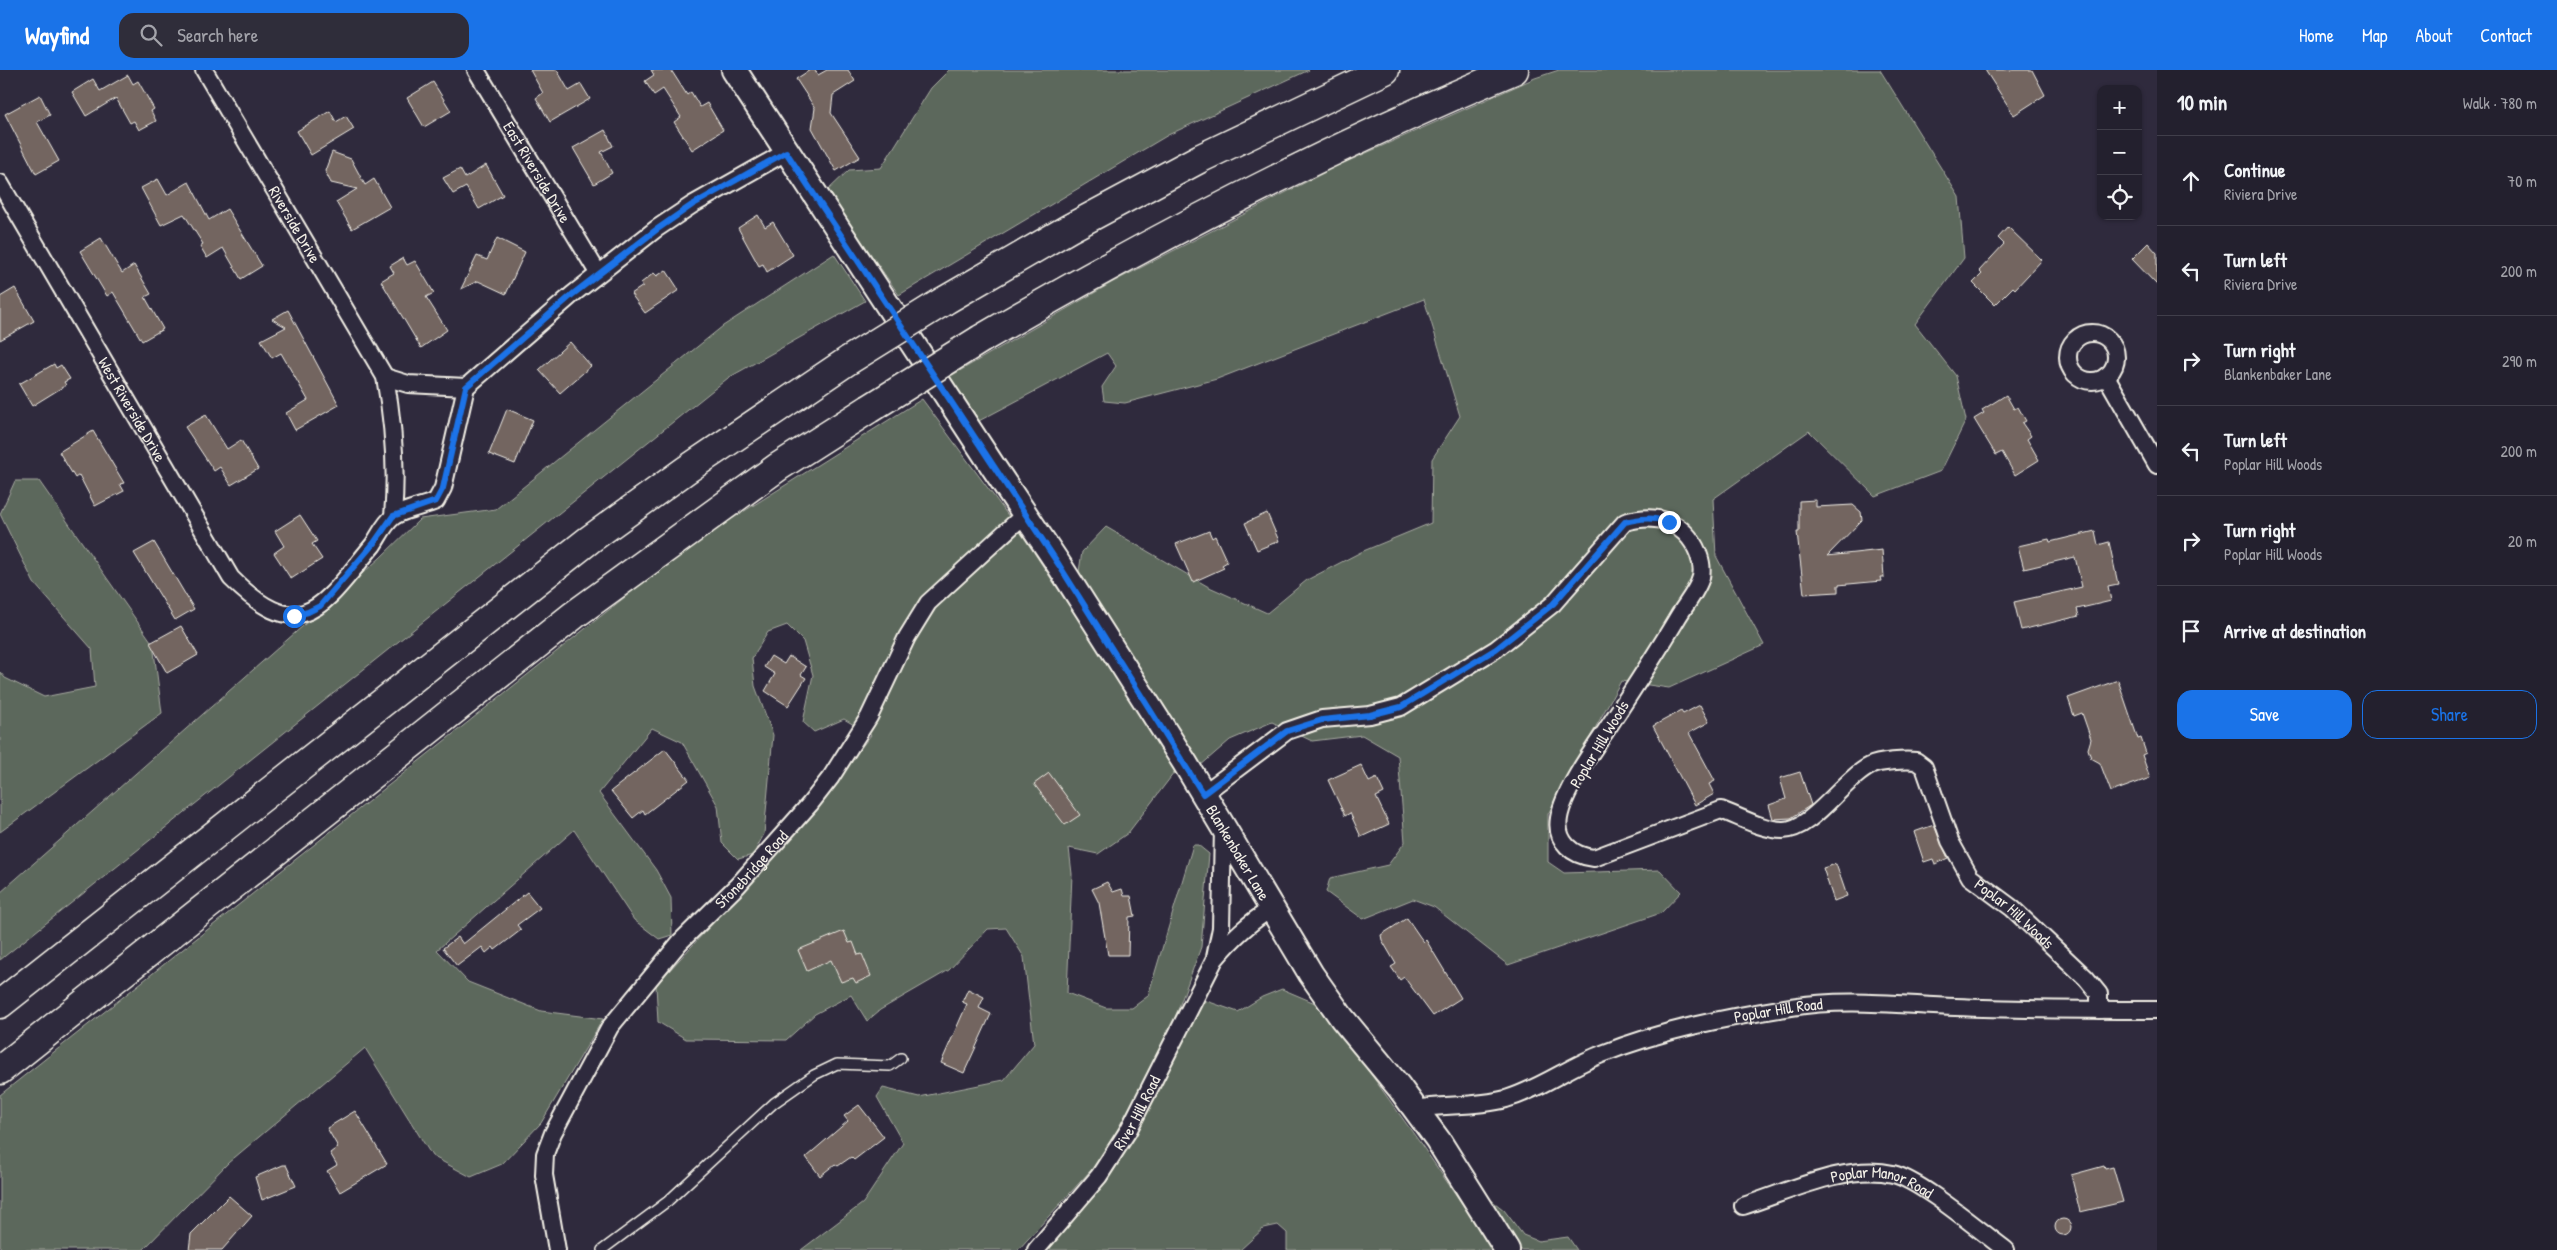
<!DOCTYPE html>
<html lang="en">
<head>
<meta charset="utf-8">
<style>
  :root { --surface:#23202e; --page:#2f2d3a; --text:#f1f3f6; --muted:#a3a3aa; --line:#403e4a; --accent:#1a73e8 }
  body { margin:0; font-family:"Patrick Hand",sans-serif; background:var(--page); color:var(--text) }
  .controls { position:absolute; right:15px; top:15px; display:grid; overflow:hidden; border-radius:10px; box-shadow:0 1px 4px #0004 }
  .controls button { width:45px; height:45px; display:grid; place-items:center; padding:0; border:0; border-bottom:1px solid var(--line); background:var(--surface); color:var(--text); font:25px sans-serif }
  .stop { position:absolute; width:15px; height:15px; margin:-11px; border:4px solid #1a73e8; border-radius:50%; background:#fff }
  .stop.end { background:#1a73e8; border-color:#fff; box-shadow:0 1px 5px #0008 }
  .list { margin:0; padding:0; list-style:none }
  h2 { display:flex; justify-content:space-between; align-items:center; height:65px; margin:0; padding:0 20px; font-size:21px }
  h2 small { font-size:16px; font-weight:400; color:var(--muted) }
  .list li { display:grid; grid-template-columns:32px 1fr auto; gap:15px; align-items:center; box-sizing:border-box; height:90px; padding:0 20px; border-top:1px solid var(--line) }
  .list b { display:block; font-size:19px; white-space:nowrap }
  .list p { margin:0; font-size:16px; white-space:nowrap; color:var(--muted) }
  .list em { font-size:16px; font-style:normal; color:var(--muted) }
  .actions { display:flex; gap:10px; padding:15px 20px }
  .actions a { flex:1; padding:11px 0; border:1px solid var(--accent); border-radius:15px; text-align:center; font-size:18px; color:var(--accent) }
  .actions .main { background:var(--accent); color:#fff }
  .icon { flex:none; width:28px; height:28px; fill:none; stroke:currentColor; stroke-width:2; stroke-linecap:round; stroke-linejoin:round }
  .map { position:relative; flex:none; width:2157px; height:1180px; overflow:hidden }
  header { display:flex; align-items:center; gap:30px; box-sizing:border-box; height:70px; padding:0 25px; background:var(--accent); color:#fff }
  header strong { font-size:24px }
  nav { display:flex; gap:28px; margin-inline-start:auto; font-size:18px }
  .search { width:350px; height:45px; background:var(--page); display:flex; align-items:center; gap:12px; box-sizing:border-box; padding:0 18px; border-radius:15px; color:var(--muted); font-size:19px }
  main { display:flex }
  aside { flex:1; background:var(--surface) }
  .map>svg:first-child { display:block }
  .green { fill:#5c675b; stroke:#a8aca2 }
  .building { fill:#736561; stroke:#f4f1e8 }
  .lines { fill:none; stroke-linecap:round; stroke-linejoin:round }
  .lane-casing { stroke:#f4f1e8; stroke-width:12 }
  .street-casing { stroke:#f4f1e8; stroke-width:20 }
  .secondary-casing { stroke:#f4f1e8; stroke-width:28 }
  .highway-casing { stroke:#f4f1e8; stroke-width:31 }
  .lane { stroke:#2f2a3d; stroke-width:9 }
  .street { stroke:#2f2a3d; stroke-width:16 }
  .secondary { stroke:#2f2a3d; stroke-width:24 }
  .highway { stroke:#2f2a3d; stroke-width:28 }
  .highway-bridge-casing { stroke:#f4f1e8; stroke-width:31; stroke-linecap:butt }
  .highway-bridge { stroke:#2f2a3d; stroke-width:28 }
  .route { stroke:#1a73e8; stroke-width:6 }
  .labels { text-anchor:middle; stroke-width:4; stroke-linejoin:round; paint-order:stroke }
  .street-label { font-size:16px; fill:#f4f1e8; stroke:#2f2a3d }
</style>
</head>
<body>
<header>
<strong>Wayfind</strong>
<div class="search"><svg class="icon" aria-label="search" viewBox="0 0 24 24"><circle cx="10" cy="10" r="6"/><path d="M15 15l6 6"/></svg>Search here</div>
<nav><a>Home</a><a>Map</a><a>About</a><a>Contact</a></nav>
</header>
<main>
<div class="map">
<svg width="2157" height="1180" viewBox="0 0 2157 1180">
  <rect width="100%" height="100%" fill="#2f2a3d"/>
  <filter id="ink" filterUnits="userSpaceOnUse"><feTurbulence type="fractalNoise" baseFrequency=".02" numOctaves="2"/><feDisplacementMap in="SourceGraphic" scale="10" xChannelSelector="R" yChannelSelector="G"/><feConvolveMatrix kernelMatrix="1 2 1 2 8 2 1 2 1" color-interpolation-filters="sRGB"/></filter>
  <g filter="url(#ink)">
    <path class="green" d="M949,0H1309L1168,65L899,225L827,121L849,100L881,98L931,18Z
      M1559,0H1880L1959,127L1964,188L1915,254L1956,306L1966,350L1941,401L1875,426L1809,361L1713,429L1716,486L1764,575L1669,618L1621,611L1548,744V792L1564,803L1660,800L1681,822L1661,843L1508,895L1434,837L1413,829L1363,849L1326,822L1330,808L1388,795L1405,772L1398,686L1362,665L1312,671L1272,652L1230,670L1200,696L1078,508L1082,482L1106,457L1207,516L1267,543L1307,510L1361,482L1431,453L1432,389L1460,346L1424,229L1217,309L1125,333L1104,331L1102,317L1116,296L1107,283L975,353L949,307L1113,212L1337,96L1535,8Z
      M834,184L865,231L728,308L0,890V823L380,488L420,449L496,439L723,256Z
      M922,329L1021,463L1177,699L1128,763L1098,784L1069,778L1072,804L1067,923L1106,938H1132L1148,926L1193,775H1198L1209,784L1201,877L1168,967L1102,1088L1018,1180H801L863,1133L903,1073L877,1027L883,1018L919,1027L1004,1010L1034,974L1024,887L1006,858L988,859L949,900L880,940L867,951L851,925L815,944L786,970L686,969L658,952L656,915L784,776L871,665L844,649L814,662L803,652L813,605L803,571L787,555L768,562L752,588L755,616L773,665L764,764L753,785L738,789L722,773L718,736L682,672L652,658L599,723L656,800L671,828L672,865L659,869L634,850L574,760L437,880L468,912L541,941L603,949L541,1053L502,1094L471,1107L432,1086L365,978L228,1093L143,1180H0V1025L689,476Z
      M15,411H39L153,574L162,643L0,762V602L5,608L44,627L95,617L92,579L34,513L0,444Z
      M1282,919L1322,936L1423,1077L1494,1180H1287V1163L1278,1155L1264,1158L1240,1180H1046L1201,929L1238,942L1262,927Z
      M1486,1126L1504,1140L1523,1165L1538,1171L1568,1167L1577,1180H1519Z"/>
    <path class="building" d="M530,0H557L569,21L581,14L590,29L550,52L536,28L543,23Z
      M651,0H671L687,25L691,22L700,37L707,33L723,60L692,80L674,52L681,47L663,19L654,25L645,11L654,5Z
      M810,0H815L818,5L827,0H848L855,11L833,25L831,43L860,87L836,101L812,58L815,38L796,9Z
      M1985,0H2032L2045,25L2014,45Z
      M128,5L133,14L138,11L154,39L151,41L156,51L139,60L134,51L130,53L116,28L86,46L72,22L93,9L100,21Z
      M433,12L451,41L424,57L407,28Z
      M40,25L50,45L37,52L59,91L36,104L5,44Z
      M330,41L336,52L346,46L354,59L311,85L297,61Z
      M605,60L613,76L601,82L612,103L594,114L573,78Z
      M332,82L351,89L365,115L374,109L390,137L352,159L336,132L357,119L331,113L325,101Z
      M486,95L503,125L479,139L466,117L453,124L443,108L460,99L465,108Z
      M158,109L167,125L189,112L209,150L227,139L262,196L241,209L223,178L207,188L200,176L203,174L184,144L161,155L141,118Z
      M758,145L765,157L773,152L793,185L767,202L763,194L759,196L738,158Z
      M2008,157L2042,190L2015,219L2013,217L1995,235L1973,213L1982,204L1979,201L2004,174L1998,168Z
      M101,168L122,203L134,195L151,224L145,227L163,259L142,271L113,222L107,226L80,181Z
      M497,168L525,182L506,224L478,211L461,219L477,186L487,190Z
      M2148,173L2157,183V215L2132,189Z
      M403,188L407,195L415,191L434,223L426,227L447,260L421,278L381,211L394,203L390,196Z
      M666,200L679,220L645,243L631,224L643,216L641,213L654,203L657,206Z
      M15,218L34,251L0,270V227Z
      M288,240L339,335L295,360L286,343L308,330L281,283L272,288L261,270L286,257L272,249Z
      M570,272L591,296L560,323L539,300Z
      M54,294L56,298L61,295L70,309L64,312L66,315L32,336L19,314Z
      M2006,325L2014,339L2018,337L2026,351L2022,353L2031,366L2027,369L2039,390L2015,405L2002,382L1996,385L1974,349L1984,343L1982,340Z
      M507,339L533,350L515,394L489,384Z
      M206,345L227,379L241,370L258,399L231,415L220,397L214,401L185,357Z
      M93,361L124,413L120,414L124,421L95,436L79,405L75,408L59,382Z
      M1816,430V437L1853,435L1861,442L1862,450L1827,486L1882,480L1884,507H1880L1881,511L1838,515V522L1804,524L1797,462H1799V431Z
      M1267,443L1279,471L1257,480L1245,453Z
      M300,445L317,471L312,474L322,489L291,509L274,483L284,476L275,461Z
      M1209,461L1212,468L1215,466L1227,492L1222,495L1224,498L1193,512L1176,474Z
      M2095,461L2098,475L2109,472L2118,514L2108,516L2111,531L2077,539L2079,546L2021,560L2014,532L2082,517L2075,487L2024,499L2018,476L2049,469L2050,472Z
      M154,472L194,539L175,550L134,483Z
      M181,556L198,585L167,603L150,573Z
      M771,586L784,594L789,586L806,597L801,605L806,608L788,636L765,621L775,604L764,597Z
      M2118,610L2138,669L2141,668L2146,683L2142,685L2150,708L2111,722L2100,693L2091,688L2088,679L2091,669L2082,643L2074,646L2068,628Z
      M1700,635L1709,652L1689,663L1715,711L1709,714L1714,724L1695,735L1653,656L1681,641L1683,644Z
      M665,679L689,710L645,744L643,740L633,748L611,721Z
      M1361,695L1369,712L1377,708L1384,723L1376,727L1389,754L1361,767L1350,743L1345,746L1328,710Z
      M1800,702L1811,735L1791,748L1773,749L1769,735L1786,729L1780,708Z
      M1049,703L1080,745L1065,755L1034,714Z
      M1934,755L1948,788L1935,794L1933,789L1924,792L1914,762Z
      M1836,794L1847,826L1834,831L1823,798Z
      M1107,812L1113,822L1122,819L1124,826H1131L1135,846L1129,847L1128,885H1108L1099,833L1092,819Z
      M527,822L540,838L517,855L521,860L495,880L493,877L486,883L482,877L457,896L443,878L458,867L463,874Z
      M1407,848L1420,867L1424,872L1426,870L1461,928L1433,946L1404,907L1400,910L1396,904L1391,897L1396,894L1382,870L1381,865Z
      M844,861L849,873L853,872L858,885L862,884L871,906L856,913L853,908L841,912L831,890L807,901L798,880Z
      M968,919L984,927L979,938L991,944L964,1003L941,993L967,934L962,932Z
      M859,1035L884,1067L854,1090L851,1087L838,1096L835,1094L820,1106L806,1087L848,1051L844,1046Z
      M355,1041L387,1094L340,1122L327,1101L337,1095L330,1083L338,1077L327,1058Z
      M283,1095H286L296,1116L262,1130L255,1107Z
      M2104,1096L2105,1099L2113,1097L2123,1132L2080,1142L2071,1105Z
      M229,1126L252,1146L222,1180H189L191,1164Z
      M2055 1157a8 8 0 1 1 16 0a8 8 0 1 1-16 0Z"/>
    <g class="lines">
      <defs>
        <path id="lane" d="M602,1180L668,1131L774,1033L814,1005L837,994L890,996L901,988"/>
        <g id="street">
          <path id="s1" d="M204,0L385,307C393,351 397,401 393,446"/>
          <path id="s2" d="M476,0L598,203"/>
          <path id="s3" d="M0,113L231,508C302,579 323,535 373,475C379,466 385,453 393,447C402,440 425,436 436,431L443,418L466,317L573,224L656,159L692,135L786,82"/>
          <circle cx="2092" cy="287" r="24"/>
          <path d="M2106,306L2157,395"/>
          <path d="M385,307L408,314L466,317"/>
          <path id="s4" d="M1203,724L1287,661L1322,649L1370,645L1401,637L1496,579L1553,534L1625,452C1646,446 1668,446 1685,463C1696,474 1704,492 1701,507C1698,520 1685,535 1678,547C1655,586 1630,624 1605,662C1590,684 1563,723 1559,748C1555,772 1573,786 1594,788L1721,740C1740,747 1763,760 1783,760C1813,760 1843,709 1870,696C1879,691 1906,690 1916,691L1924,697L1950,771L1970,807L2012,838L2086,908L2099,924V940"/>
          <path d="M1215,887L1221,858L1223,758"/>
          <path id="s5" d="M1415,1039C1446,1034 1476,1037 1506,1029C1540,1019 1570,996 1602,984C1662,960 1728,947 1791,937C1844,928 1901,935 1955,937C2022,940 2090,940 2157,940"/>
          <path id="s6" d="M1743,1136C1788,1122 1846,1093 1893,1104C1922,1111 1980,1161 2006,1180"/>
          <path id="s7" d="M557,1180L544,1105L545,1084L553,1063L610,957L680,872L738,815L810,734L831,707L869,647L907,567L928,533L1024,445"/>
          <path id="s8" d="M1036,1180L1099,1106L1128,1061L1215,889C1232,869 1248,853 1271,839"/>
        </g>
        <g id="secondary">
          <path id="s9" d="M734,0L994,398L1059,495L1185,693L1311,904L1342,948L1399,1017L1438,1070L1507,1180"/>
        </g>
        <path id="highway" d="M944,231L1070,158L1201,88L1385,0
          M981,269C1154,168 1330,77 1514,0
          M0,934L589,470L686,400L849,290
          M0,1000L574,545L778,397L869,339"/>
      </defs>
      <use href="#lane" class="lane-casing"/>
      <use href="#street" class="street-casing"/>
      <use href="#secondary" class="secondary-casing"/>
      <use href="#highway" class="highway-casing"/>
      <use href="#lane" class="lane"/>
      <use href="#street" class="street"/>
      <use href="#secondary" class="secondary"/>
      <use href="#highway" class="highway"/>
      <defs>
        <path id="highway-bridge" d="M849,290L944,231
          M869,339L981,269"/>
      </defs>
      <use href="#highway-bridge" class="highway-bridge-casing"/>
      <use href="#highway-bridge" class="highway-bridge"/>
    </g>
  </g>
  <g class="lines" filter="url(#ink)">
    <path class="route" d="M294,546L308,542L320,536L374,473L393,446L436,431L443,418L466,317L573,224L656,160L692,135L786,82L1059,495L1203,724L1287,661L1322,650L1370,645L1401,637L1496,579L1553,534L1625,452C1641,448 1653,447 1669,452"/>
  </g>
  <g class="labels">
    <g class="street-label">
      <text dy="6" stroke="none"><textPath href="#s2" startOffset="119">East Riverside Drive</textPath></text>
      <text dy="6" stroke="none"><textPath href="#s1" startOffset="179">Riverside Drive</textPath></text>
      <text dy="6" stroke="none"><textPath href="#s3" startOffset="262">West Riverside Drive</textPath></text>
      <text transform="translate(1599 674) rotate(-59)" y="6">Poplar Hill Woods</text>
      <text dy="6" stroke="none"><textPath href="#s9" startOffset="931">Blankenbaker Lane</textPath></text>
      <text dy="6" stroke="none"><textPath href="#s7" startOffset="452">Stonebridge Road</textPath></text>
      <text dy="6" stroke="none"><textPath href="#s4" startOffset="1514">Poplar Hill Woods</textPath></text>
      <text dy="6" stroke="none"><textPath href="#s5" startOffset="380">Poplar Hill Road</textPath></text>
      <text dy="6" stroke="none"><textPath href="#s8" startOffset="171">River Hill Road</textPath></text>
      <text dy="6" stroke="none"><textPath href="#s6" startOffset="146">Poplar Manor Road</textPath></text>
    </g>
  </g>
</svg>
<div class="controls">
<button>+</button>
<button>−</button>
<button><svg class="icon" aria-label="locate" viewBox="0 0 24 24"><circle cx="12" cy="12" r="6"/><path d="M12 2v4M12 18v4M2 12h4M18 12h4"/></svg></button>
</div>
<div class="stop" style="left:294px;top:546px"></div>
<div class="stop end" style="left:1669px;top:452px"></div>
</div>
<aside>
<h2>10 min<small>Walk · 780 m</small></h2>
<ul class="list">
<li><svg class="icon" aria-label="ahead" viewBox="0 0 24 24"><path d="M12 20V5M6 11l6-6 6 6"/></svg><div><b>Continue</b><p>Riviera Drive</p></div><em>70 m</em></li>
<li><svg class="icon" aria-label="left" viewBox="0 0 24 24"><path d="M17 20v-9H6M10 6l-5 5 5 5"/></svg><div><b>Turn left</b><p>Riviera Drive</p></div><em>200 m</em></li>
<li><svg class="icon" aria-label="right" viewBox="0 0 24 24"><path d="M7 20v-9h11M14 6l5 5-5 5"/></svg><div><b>Turn right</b><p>Blankenbaker Lane</p></div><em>290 m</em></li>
<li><svg class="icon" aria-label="left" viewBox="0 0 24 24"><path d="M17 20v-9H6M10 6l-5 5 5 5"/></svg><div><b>Turn left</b><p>Poplar Hill Woods</p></div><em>200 m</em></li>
<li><svg class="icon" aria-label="right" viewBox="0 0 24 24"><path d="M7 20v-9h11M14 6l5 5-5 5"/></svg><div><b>Turn right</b><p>Poplar Hill Woods</p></div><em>20 m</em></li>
<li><svg class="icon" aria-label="arrive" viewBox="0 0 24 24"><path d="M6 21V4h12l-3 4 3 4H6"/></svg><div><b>Arrive at destination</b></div></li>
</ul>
<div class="actions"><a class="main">Save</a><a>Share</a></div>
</aside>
</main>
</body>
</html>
